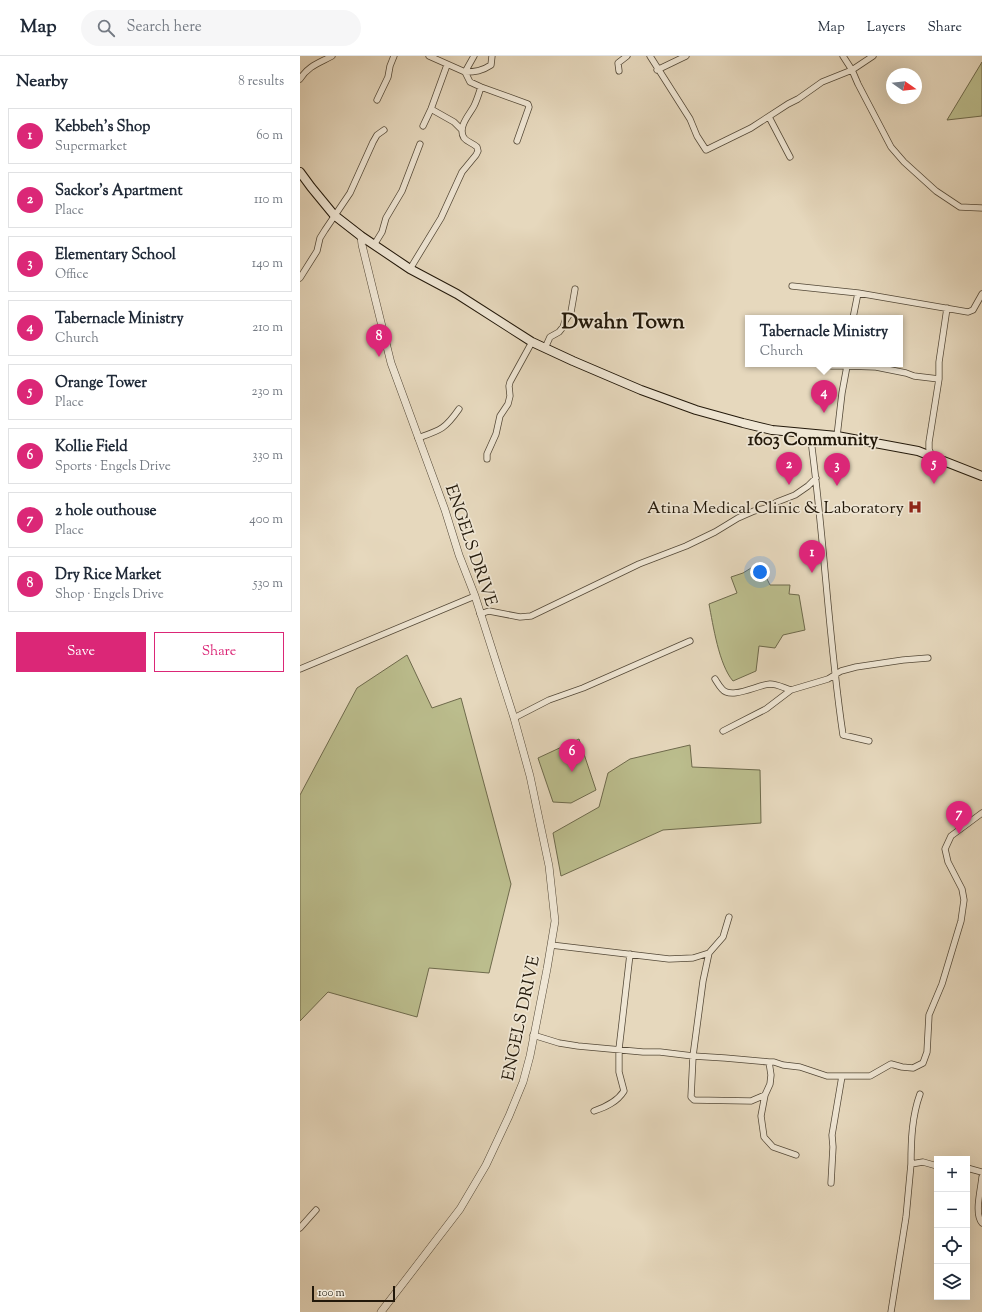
<!DOCTYPE html>
<html lang="en">
<head>
<meta charset="utf-8">
<style>
  :root { --surface:#fff; --page:#f6f6f7; --text:#1f2937; --muted:#747a83; --line:#e0e1e3; --accent:#db2777 }
  body { margin:0; font-family:"Sorts Mill Goudy",serif; background:var(--page); color:var(--text) }
  .controls { position:absolute; right:12px; bottom:12px; display:grid; overflow:hidden; border-radius:0px; box-shadow:0 4px 16px #0002 }
  .controls button { width:36px; height:36px; display:grid; place-items:center; padding:0; border:0; border-bottom:1px solid var(--line); background:var(--surface); color:var(--text); font:20px sans-serif }
  .compass { position:absolute; left:586px; top:12px; width:36px; height:36px; border-radius:50%; background:var(--surface); box-shadow:0 4px 16px #0002; rotate:104deg }
  .scale { position:absolute; left:12px; bottom:10px; width:83px; box-sizing:border-box; padding-left:4px; border:2px solid #22180a; border-top:0; font-size:11px; line-height:14px; white-space:nowrap; color:#22180a; -webkit-text-stroke:3px #efe6d4; paint-order:stroke }
  .you { position:absolute; left:460px; top:516px; width:14px; height:14px; margin:-10px; border:3px solid #fff; border-radius:50%; background:#1a73e8; box-shadow:0 0 0 6px #1a73e833 }
  .badge { display:grid; place-items:center; width:26px; height:26px; border-radius:50%; background:var(--accent); color:#fff; font-size:13px; font-weight:700 }
  .pin { position:absolute; translate:-50% -33px; filter:drop-shadow(0 1px 2px #0008) }
  .pin::after { content:''; position:absolute; top:21px; width:14px; height:12px; background:inherit; clip-path:polygon(0 0,100% 0,50% 100%) }
  .popup { position:absolute; left:445px; top:259px; width:158px; height:52px; box-sizing:border-box; display:grid; place-content:center; border-radius:0px; background:var(--surface); filter:drop-shadow(0 1px 3px #0005); font-size:13px; white-space:nowrap; color:var(--muted) }
  .popup b { font-size:15px; color:var(--text) }
  .popup::after { content:''; position:absolute; left:50%; top:100%; margin-left:-8px; border:8px solid transparent; border-top-color:var(--surface) }
  .list { margin:0; padding:0; list-style:none }
  h2 { display:flex; justify-content:space-between; align-items:center; height:52px; margin:0; padding:0 16px; font-size:17px }
  h2 small { font-size:13px; font-weight:400; color:var(--muted) }
  .list li { display:grid; grid-template-columns:26px 1fr auto; gap:12px; align-items:center; box-sizing:border-box; height:56px; margin:0 8px 8px; padding:0 8px; border:1px solid var(--line); border-radius:0px }
  .list b { display:block; font-size:15px; white-space:nowrap }
  .list p { margin:0; font-size:13px; white-space:nowrap; color:var(--muted) }
  .list em { font-size:13px; font-style:normal; color:var(--muted) }
  .actions { display:flex; gap:8px; padding:12px 16px }
  .actions a { flex:1; padding:9px 0; border:1px solid var(--accent); border-radius:0px; text-align:center; font-size:14px; color:var(--accent) }
  .actions .main { background:var(--accent); color:#fff }
  .icon { flex:none; width:22px; height:22px; fill:none; stroke:currentColor; stroke-width:2; stroke-linecap:round; stroke-linejoin:round }
  .map { position:relative; flex:none; width:682px; height:1256px; overflow:hidden }
  header { display:flex; align-items:center; gap:24px; box-sizing:border-box; height:56px; padding:0 20px; background:var(--surface); border-bottom:1px solid var(--line) }
  header strong { font-size:19px }
  nav { display:flex; gap:22px; margin-inline-start:auto; font-size:14px }
  .search { width:280px; height:36px; background:var(--page); display:flex; align-items:center; gap:10px; box-sizing:border-box; padding:0 14px; border-radius:22px; color:var(--muted); font-size:15px }
  main { display:flex }
  aside { flex:1; background:var(--surface) }
  .map>svg:first-child { display:block }
  .green { fill:#bbbd8d; stroke:#6e6a4c }
  .lines { fill:none; stroke-linecap:round; stroke-linejoin:round }
  .minor-casing { stroke:#534837; stroke-width:7 }
  .tertiary-casing { stroke:#534837; stroke-width:8 }
  .secondary-casing { stroke:#22180a; stroke-width:10 }
  .minor { stroke:#efe6d4; stroke-width:5.5 }
  .tertiary { stroke:#efe6d4; stroke-width:7 }
  .secondary { stroke:#efe6d4; stroke-width:8 }
  .labels { text-anchor:middle; stroke-width:3.5; stroke-linejoin:round; paint-order:stroke }
  .poi-label { font-size:17px; fill:#22180a; stroke:#efe6d4; text-anchor:end }
  .street-label { font-size:17px; fill:#22180a; stroke:#efe6d4 }
  .neighbourhood-label { font-size:18px; font-weight:bold; fill:#22180a; stroke:#efe6d4 }
  .district-label { font-size:21px; font-weight:bold; fill:#22180a; stroke:#efe6d4 }
</style>
</head>
<body>
<header>
<strong>Map</strong>
<div class="search"><svg class="icon" aria-label="search" viewBox="0 0 24 24"><circle cx="10" cy="10" r="6"/><path d="M15 15l6 6"/></svg>Search here</div>
<nav><a>Map</a><a>Layers</a><a>Share</a></nav>
</header>
<main>
<aside>
<h2>Nearby<small>8 results</small></h2>
<ul class="list">
<li><span class="badge">1</span><div><b>Kebbeh's Shop</b><p>Supermarket</p></div><em>60 m</em></li>
<li><span class="badge">2</span><div><b>Sackor's Apartment</b><p>Place</p></div><em>110 m</em></li>
<li><span class="badge">3</span><div><b>Elementary School</b><p>Office</p></div><em>140 m</em></li>
<li><span class="badge">4</span><div><b>Tabernacle Ministry</b><p>Church</p></div><em>210 m</em></li>
<li><span class="badge">5</span><div><b>Orange Tower</b><p>Place</p></div><em>230 m</em></li>
<li><span class="badge">6</span><div><b>Kollie Field</b><p>Sports · Engels Drive</p></div><em>330 m</em></li>
<li><span class="badge">7</span><div><b>2 hole outhouse</b><p>Place</p></div><em>400 m</em></li>
<li><span class="badge">8</span><div><b>Dry Rice Market</b><p>Shop · Engels Drive</p></div><em>530 m</em></li>
</ul>
<div class="actions"><a class="main">Save</a><a>Share</a></div>
</aside>
<div class="map">
<svg width="682" height="1256" viewBox="0 0 682 1256">
  <rect width="100%" height="100%" fill="#e6d8bd"/>
  <filter id="stains"><feTurbulence type="fractalNoise" baseFrequency=".005" numOctaves="4"/><feColorMatrix values="0 0 0 0 .2 0 0 0 0 .09 0 0 0 0 .02 0 0 0 .5 -.17"/></filter>
  <radialGradient id="worn" r=".72"><stop offset=".6" stop-color="#630" stop-opacity="0"/><stop offset="1" stop-color="#630" stop-opacity=".3"/></radialGradient>
  <path class="green" d="M682,6V60L647,64Z
    M459,507L470,529H490L489,538L499,539L505,574L483,579L475,592L459,590L456,615L433,625C419,609 413,569 409,548L437,537L431,521L443,517Z
    M107,599L132,652L161,642L211,828L189,917L129,912L117,961L28,936L0,965V739L57,632Z
    M279,683L296,734L271,747L253,746L238,702Z
    M390,689L392,711L460,714L461,767L363,774L261,820L253,777L299,751L308,717L330,703Z"/>
  <g class="lines">
    <defs>
      <path id="minor" d="M129,0L165,16L170,26L181,31L228,48L229,51L217,85
        M174,0L165,16C175,16 182,15 191,9L192,0
        M350,0L390,63L397,80L406,94L451,72L488,48L498,43L522,26L552,14L573,0
        M543,0L552,14L558,28L591,91L604,106L636,135L660,151L682,152
        M357,14L386,0
        M319,15L318,7L327,0
        M0,23C8,10 19,7 32,0
        M77,44L88,21L90,10L94,0
        M131,53L154,66L162,74
        M469,61L490,101
        M123,70L131,53L147,9
        M74,189L82,176L86,162L102,135L120,88
        M110,213L141,162L162,116L176,99L178,95L177,91C173,87 167,86 164,82C157,71 170,58 174,50C177,44 179,37 181,31
        M0,222L17,195L20,182L25,174L50,137L73,86L77,79L84,74
        M492,230L558,237
        M553,262L558,237L668,256L673,254L682,238
        M245,292L250,281L259,276L263,271L265,265L271,256L275,233
        M519,308L532,310H547L542,337L537,380
        M547,308V310L576,311L606,317L614,320L639,323L629,386V393L632,401
        M639,323V306L647,252
        M510,377C524,477 528,579 543,679L569,685
        M118,382C141,374 145,373 159,353
        M187,403V398L196,378L200,360L208,348L210,340L209,330L210,326L232,286
        M180,558L189,555L220,561L231,560L339,508L386,490L415,476L438,462L454,455L466,452L477,446L495,439L508,430L516,422
        M0,613L175,540
        M415,623C417,626 419,630 422,633C431,644 457,629 470,628C477,628 484,632 491,634
        M214,662L249,644L283,632L390,585
        M423,675L466,653L491,634L528,623L541,615L556,611L603,604L628,602
        M429,861L423,881L409,897L403,925L393,1000L391,1041L394,1044L451,1045L465,1039
        M251,889L369,903L393,902L409,897
        M233,979L259,987L278,990L343,996H360L393,1000L425,1002L469,1006
        M542,1020H570L591,1008L602,1011L613,1012L623,1007L627,996L629,959L642,928L661,865L664,844L662,833L648,806L645,793L651,780L682,757
        M620,1038C612,1060 611,1084 611,1108L623,1106L637,1110
        M294,1055C306,1051 317,1046 324,1035L319,1016V993L330,898
        M496,1099L473,1091L464,1081L461,1060L465,1039L470,1028L471,1019L469,1006H474L483,1009L500,1011L527,1020H542L532,1079L533,1091L531,1127
        M667,1112L682,1116
        M682,1121C681,1133 674,1158 682,1167
        M0,1172L16,1154
        M591,1256L606,1161L611,1108"/>
      <path id="tertiary" d="M61,180L62,189L91,307L145,454L159,499L175,540L214,662L230,720L249,810L255,865L247,913L230,1000L223,1026L209,1060L186,1109L160,1153L81,1256"/>
      <path id="secondary" d="M0,116L11,131L34,159L61,180L110,213L157,238L232,286L273,305L341,334L396,354L443,367L472,374L537,380L618,395L682,420"/>
    </defs>
    <use href="#minor" class="minor-casing"/>
    <use href="#tertiary" class="tertiary-casing"/>
    <use href="#secondary" class="secondary-casing"/>
    <use href="#minor" class="minor"/>
    <use href="#tertiary" class="tertiary"/>
    <use href="#secondary" class="secondary"/>
  </g>
  <defs>
    <symbol id="hospital-bare" viewBox="-9 -9 18 18"><path d="M-5-5h3v3.5h4V-5h3V5h-3V1.5h-4V5h-3Z" fill="#8f2418" stroke="#efe6d4" stroke-width="2.5" paint-order="stroke"/></symbol>
  </defs>
  <g fill-rule="evenodd">
    <use href="#hospital-bare" x="605" y="441" width="20" height="20"/>
  </g>
  <g class="labels">
    <g class="poi-label">
      <text x="604" y="457">Atina Medical Clinic &amp; Laboratory</text>
    </g>
    <g class="street-label">
      <text transform="translate(172 489) rotate(71)" y="6">ENGELS DRIVE</text>
      <text transform="translate(220 962) rotate(-78)" y="6">ENGELS DRIVE</text>
    </g>
    <g class="neighbourhood-label">
      <text x="513" y="389">1603 Community</text>
    </g>
    <g class="district-label">
      <text x="323" y="272">Dwahn Town</text>
    </g>
  </g>
  <rect width="100%" height="100%" filter="url(#stains)"/>
  <rect width="100%" height="100%" fill="url(#worn)"/>
</svg>
<div class="controls">
<button>+</button>
<button>−</button>
<button><svg class="icon" aria-label="locate" viewBox="0 0 24 24"><circle cx="12" cy="12" r="6"/><path d="M12 2v4M12 18v4M2 12h4M18 12h4"/></svg></button>
<button><svg class="icon" aria-label="layers" viewBox="0 0 24 24"><path d="M12 4l9 5-9 5-9-5zM3 14l9 5 9-5"/></svg></button>
</div>
<svg class="compass" viewBox="-18 -18 36 36"><path d="M0-13l5 13h-10z" fill="#e53935"/><path d="M0 13l5-13h-10z" fill="#747a83"/></svg>
<div class="scale">100 m</div>
<div class="you"></div>
<div class="pin badge" style="left:512px;top:517px">1</div>
<div class="pin badge" style="left:489px;top:429px">2</div>
<div class="pin badge" style="left:537px;top:430px">3</div>
<div class="pin badge" style="left:524px;top:357px">4</div>
<div class="popup"><b>Tabernacle Ministry</b>Church</div>
<div class="pin badge" style="left:634px;top:428px">5</div>
<div class="pin badge" style="left:272px;top:716px">6</div>
<div class="pin badge" style="left:659px;top:778px">7</div>
<div class="pin badge" style="left:79px;top:301px">8</div>
</div>
</main>
</body>
</html>
